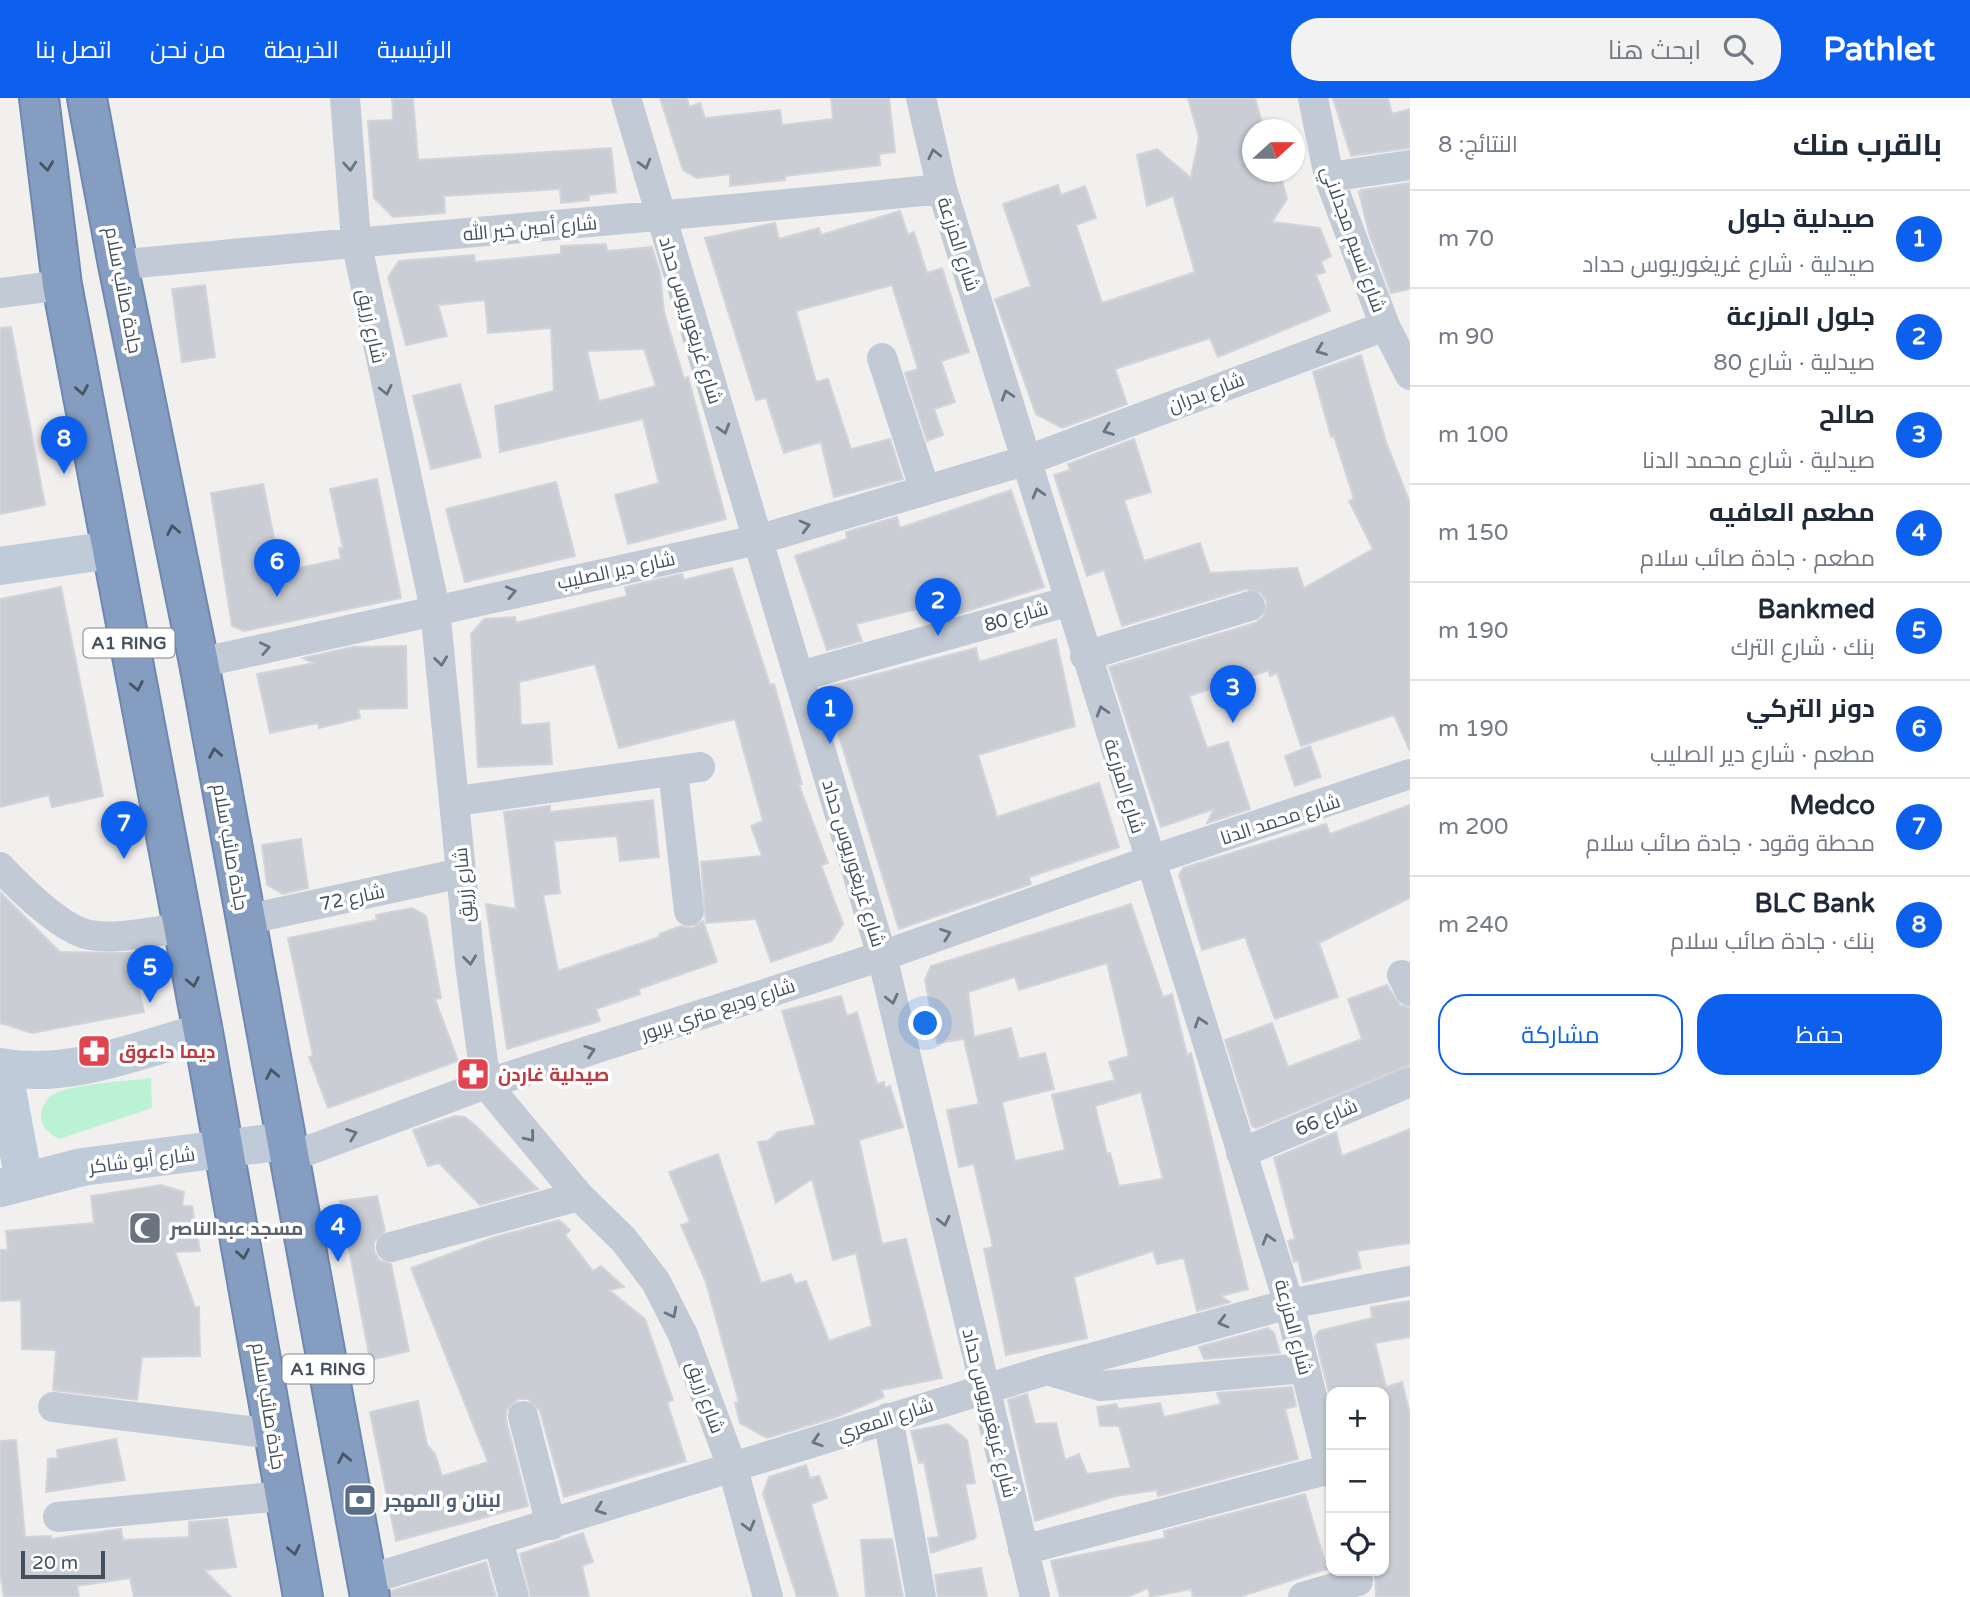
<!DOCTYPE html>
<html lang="ar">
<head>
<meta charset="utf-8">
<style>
  :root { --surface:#fff; --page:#f2f2f3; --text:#1f2937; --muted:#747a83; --line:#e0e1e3; --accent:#0d60ed }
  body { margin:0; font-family:"Varela Round",Cairo,sans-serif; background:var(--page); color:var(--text); direction:rtl }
  .controls { position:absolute; right:21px; bottom:21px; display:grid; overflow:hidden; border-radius:14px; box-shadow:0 2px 5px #0004 }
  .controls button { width:63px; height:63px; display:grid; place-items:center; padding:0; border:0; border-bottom:2px solid var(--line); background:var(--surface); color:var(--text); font:35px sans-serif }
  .compass { position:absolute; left:1242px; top:21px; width:63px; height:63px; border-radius:50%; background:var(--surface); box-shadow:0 2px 5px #0004; rotate:69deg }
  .scale { position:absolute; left:21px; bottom:18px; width:84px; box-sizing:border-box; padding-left:7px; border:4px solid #46515e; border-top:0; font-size:19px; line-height:24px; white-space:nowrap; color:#46515e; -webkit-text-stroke:5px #fff; paint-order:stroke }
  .you { position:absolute; left:926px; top:926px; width:24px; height:24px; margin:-18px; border:5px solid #fff; border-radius:50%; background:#1a73e8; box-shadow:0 0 0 10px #1a73e833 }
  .badge { display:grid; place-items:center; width:46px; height:46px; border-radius:50%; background:var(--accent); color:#fff; font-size:23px; font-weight:700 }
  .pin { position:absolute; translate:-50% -58px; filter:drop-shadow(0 2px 4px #0008) }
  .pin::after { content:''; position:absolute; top:37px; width:24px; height:21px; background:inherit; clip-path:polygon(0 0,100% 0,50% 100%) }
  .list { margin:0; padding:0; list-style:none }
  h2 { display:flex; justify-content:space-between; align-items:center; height:91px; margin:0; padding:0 28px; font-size:30px }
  h2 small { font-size:23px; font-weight:400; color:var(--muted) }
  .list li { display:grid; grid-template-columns:46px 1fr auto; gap:21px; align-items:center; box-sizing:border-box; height:98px; padding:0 28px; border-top:2px solid var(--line) }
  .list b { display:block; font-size:26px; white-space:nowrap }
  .list p { margin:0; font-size:23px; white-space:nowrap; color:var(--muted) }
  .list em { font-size:23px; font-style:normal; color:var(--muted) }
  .actions { display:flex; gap:14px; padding:21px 28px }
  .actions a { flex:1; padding:16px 0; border:2px solid var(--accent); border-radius:28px; text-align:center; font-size:24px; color:var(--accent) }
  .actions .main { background:var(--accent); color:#fff }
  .icon { flex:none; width:38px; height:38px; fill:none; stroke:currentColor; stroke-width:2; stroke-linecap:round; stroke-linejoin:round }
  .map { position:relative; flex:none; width:1410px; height:1499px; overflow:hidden; direction:ltr }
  header { display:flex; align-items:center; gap:42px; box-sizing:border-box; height:98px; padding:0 35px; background:var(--accent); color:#fff }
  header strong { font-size:33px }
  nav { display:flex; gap:38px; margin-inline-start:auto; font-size:24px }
  .search { width:490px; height:63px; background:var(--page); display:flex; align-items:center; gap:18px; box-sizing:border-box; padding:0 24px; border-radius:28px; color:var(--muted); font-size:26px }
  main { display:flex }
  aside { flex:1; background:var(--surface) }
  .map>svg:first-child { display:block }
  .green { fill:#bbf2d4 }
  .building { fill:#cbcdd5; stroke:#d3d4db; stroke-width:2; fill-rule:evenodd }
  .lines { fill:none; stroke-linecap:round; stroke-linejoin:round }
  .highway-casing { stroke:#6f88ad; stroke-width:42 }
  .street { stroke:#c2cad5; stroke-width:30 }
  .secondary { stroke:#c0cbd9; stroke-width:38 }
  .highway { stroke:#849dc1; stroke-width:38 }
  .oneway { stroke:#6b7582 }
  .oneway2 { stroke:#495563 }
  .labels { text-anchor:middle; stroke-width:7; stroke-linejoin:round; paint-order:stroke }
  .shield { fill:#fff; stroke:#7e858e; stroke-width:2 }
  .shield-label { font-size:18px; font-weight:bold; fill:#46515e }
  .street-label { font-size:19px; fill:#46515e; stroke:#fff }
  .health-label { font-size:19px; font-weight:bold; fill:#be3a42; stroke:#fff; text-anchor:start }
  .worship-label { font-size:19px; font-weight:bold; fill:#5b616d; stroke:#fff; text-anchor:start }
  .service-label { font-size:19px; font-weight:bold; fill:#4e5e75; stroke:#fff; text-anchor:start }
</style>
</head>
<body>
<header>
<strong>Pathlet</strong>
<div class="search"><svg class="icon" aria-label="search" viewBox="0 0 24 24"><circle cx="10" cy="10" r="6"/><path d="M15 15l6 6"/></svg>ابحث هنا</div>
<nav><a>الرئيسية</a><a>الخريطة</a><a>من نحن</a><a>اتصل بنا</a></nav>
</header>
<main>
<aside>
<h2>بالقرب منك<small>النتائج: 8</small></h2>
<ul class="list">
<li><span class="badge">1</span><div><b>صيدلية جلول</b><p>صيدلية · شارع غريغوريوس حداد</p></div><em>70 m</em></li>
<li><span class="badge">2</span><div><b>جلول المزرعة</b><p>صيدلية · شارع 80</p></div><em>90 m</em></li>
<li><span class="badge">3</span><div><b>صالح</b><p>صيدلية · شارع محمد الدنا</p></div><em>100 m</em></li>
<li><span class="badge">4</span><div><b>مطعم العافيه</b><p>مطعم · جادة صائب سلام</p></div><em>150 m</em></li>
<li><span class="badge">5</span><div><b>Bankmed</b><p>بنك · شارع الترك</p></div><em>190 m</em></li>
<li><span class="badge">6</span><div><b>دونر التركي</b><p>مطعم · شارع دير الصليب</p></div><em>190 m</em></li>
<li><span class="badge">7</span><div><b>Medco</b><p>محطة وقود · جادة صائب سلام</p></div><em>200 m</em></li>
<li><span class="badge">8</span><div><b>BLC Bank</b><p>بنك · جادة صائب سلام</p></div><em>240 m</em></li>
</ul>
<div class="actions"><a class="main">حفظ</a><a>مشاركة</a></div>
</aside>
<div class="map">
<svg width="1410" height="1499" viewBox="0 0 1410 1499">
  <rect width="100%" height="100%" fill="#f2efef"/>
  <path class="green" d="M151,980L152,1010L59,1041C50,1036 40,1029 41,1016C41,1010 47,1000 52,997C69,986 129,983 151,980Z"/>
  <path class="building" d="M392,0H413L418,62L611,50L616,94L589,97V102L561,105L560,91L444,98L445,115L393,119L374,100L368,23L393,22Z
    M660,0H687L689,9L700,5L705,20L780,12L782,27L833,21L831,0H889L895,54L879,56L880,67L785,78V82L730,88V76L697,80L683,72Z
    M1188,0H1255L1264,32H1252V74H1280L1287,101L1272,124L1320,130L1331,158L1321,164L1325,174L1316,177L1330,213L1218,259L1210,240L1115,271L1127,306L1062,330L1036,316L995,201L1031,188L1003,106L1058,87L1061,97L1085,88L1096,120L1076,127L1102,205L1195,174L1173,98L1147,108L1137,57L1157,51L1191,80L1199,39Z
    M1333,0H1388L1392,16L1410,11V50L1351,58Z
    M1410,85V191L1391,195L1369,135L1359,94L1363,97L1361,92Z
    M900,113L908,137L914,134L927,175L942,170L969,254L941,263L955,304L934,311L943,337L927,343L905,275L918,271L892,187L796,213L816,284L828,281L851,351L890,341L903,381L834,399L821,344L784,355L766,300L756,302L705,140L775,125L779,141L819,130L821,137Z
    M606,146L607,153L652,149L660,175L664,214L684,281L688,279L726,421L628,446L615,397L659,385L643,321L500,354L495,308L554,293L551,230L488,235L485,202L438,207L447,238L406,247L388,179L399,163L474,157L475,164L561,156V148ZM644,251L656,288L599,303L587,253Z
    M205,187L215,259L182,264L172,191Z
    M11,229L45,407L0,416V230Z
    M1361,257L1386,344L1410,405V653L1394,617L1301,648L1277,575L1270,578L1269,572L1189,598L1207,650L1228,644L1250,711L1207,725L1214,711L1161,729L1109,569L1255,525L1263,519L1267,504L1261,495L1246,491L1122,528L1104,472L1087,478L1054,377L1070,372L1068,366L1134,341L1151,394L1124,402L1144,463L1200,445L1210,475L1297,470L1304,490L1373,451L1349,403L1354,401L1334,338L1331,339L1313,274Z
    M460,286L481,359L431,371L413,298Z
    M377,381L401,500L244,533L232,528L211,395L263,386L281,474L341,461L339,450H343L330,391Z
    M556,384L575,458L465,484L446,411Z
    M1011,392L1044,489L954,517L949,503L856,526L862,543L827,552L795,458L847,441L846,434L897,419L900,430Z
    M732,470L770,587L774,586L802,686L799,687L828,765L821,767L843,826L832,843L771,864L756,821L706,825L701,764L762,758L751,728L763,723L735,621L619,650L595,566L519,584L521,627L549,625L552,666L478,669L471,536L484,521L515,519L516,525L627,498L625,489L682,476L684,482Z
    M61,489L103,698L52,709L49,697L0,709V501Z
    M1056,541L1075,628L978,657L997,719L1099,685L1119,749L1029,779L1031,786L899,831L824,590L976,550L979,564Z
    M406,548L407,610L358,611L360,620L319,630L318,625L270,635L257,576L314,565L303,560L353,549Z
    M1310,648L1321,679L1295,688L1285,658Z
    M653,702L659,759L620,763L617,738L554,743L560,795L543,797L558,873L660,839L659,836L681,828L692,830L703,823L717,864L639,891L640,896L596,911L600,923L507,951L486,806L516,811L504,714L550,708V714Z
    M1410,707V800L1319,845L1338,899L1275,921L1245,839L1202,852L1179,777L1183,770L1326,726L1330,736Z
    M301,741L308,790L283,796L267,787L262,747Z
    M0,794L60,854L131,855L144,914L32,935L0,925Z
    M1131,806L1163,899L1172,896L1187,957L1191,955L1248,1191L1221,1198L1230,1204L1197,1213L1184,1160L1157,1166L1153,1153L1074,1179L1087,1240L1006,1257L984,1151L993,1149L974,1066L959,1069L947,1012L979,1006L964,941L937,945L925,882L931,868ZM1107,865L1129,958L1109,964L1115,982L1052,997L1065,1052L1015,1063L1002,1004L1054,991L1045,955L1019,961L1011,930L974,939L968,894L1015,879L1019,892ZM1141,994L1163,1081L1119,1088L1110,1055L1107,1056L1095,1008Z
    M412,810L426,818L441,900L435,901L458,963L328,1010L309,959L313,958L288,840L377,822L376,817Z
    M1387,887L1400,907L1410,910V967L1256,1030L1252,1028L1225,942L1272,925L1288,969L1362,941L1348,901Z
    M841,898L847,918L857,914L877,986L884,984L885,990L890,988L903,1029L859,1042L882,1146L906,1141L942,1280L881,1292L884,1299L836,1319L767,1340L740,1325L735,1305L739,1304L706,1184L681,1127L690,1124L669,1074L718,1056L761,1185L791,1176L795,1186L806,1183L829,1243L872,1228L856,1155L833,1162L812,1081L776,1105L758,1044L768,1043L778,1034L816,1027L782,913Z
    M455,1018L465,1019L477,1029L538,1091L480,1107L439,1065L428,1068L413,1032Z
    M1410,1031V1145L1357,1153L1361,1170L1303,1184L1298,1162L1294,1164L1288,1143L1295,1141L1274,1060L1336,1034L1342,1058Z
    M161,1087L184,1094L182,1108H192L200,1153L175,1154L195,1209H199L200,1258L142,1259L137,1302L53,1292L56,1252L22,1251L21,1202L0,1203V1152H8L6,1133L94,1125L91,1098Z
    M377,1098L385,1133L374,1144V1153L379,1162L391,1166L409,1253L370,1262L340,1103Z
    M559,1122L570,1132L565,1137L593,1173L601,1168L624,1189L609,1192L645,1221L673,1302L667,1304L686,1363L564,1399L540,1313L528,1301H518L506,1313V1322L528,1408L396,1443L370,1314L418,1303L427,1347L435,1356L442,1378L488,1364L411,1170L495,1139Z
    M1410,1203V1239L1375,1245L1386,1289L1402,1284L1410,1316V1499H1376L1375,1478L1384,1475V1294H1331L1330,1299L1315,1239L1319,1233L1372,1220L1371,1209Z
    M1268,1230L1274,1235L1280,1255L1204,1261L1199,1249Z
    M1292,1289L1296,1308L1285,1311L1298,1361L1158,1398L1157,1392L1116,1398L1035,1423L1008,1302L1027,1296L1035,1326L1056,1325L1065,1362L1079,1356L1087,1376L1131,1370L1119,1328H1100L1097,1309L1116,1306L1119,1311L1160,1305L1164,1319L1221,1306L1217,1295Z
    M948,1326L967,1342L975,1385L965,1386L976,1438L974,1441L931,1455L928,1440L939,1439L924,1364L919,1365L911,1333Z
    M116,1341L125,1382L46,1394L48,1361L58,1360L57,1352Z
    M16,1342L25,1439L51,1438V1441L121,1431L123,1442L189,1439V1424L227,1421L236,1469L204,1472L231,1499H134L130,1480L77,1488L79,1499H4L0,1474V1343Z
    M806,1367L810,1380L819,1378L827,1400L811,1406L838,1499H797L763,1396L769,1379Z
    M1305,1396L1327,1471L1239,1499H1193L1191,1491L1150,1499L1148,1490L1127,1499H1060L1051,1463L1165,1440L1164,1433Z
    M583,1435L593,1464L582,1468L589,1499H531L520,1456Z
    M892,1441L903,1499H866L861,1442Z
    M486,1464L496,1499H391V1493Z
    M981,1470L987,1499H938L935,1477Z"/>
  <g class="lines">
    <defs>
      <path id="highway" d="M39,0L62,187L203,934L303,1499
        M87,0L118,167L199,565L370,1499"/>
    </defs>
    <use href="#highway" class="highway-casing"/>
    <path class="street" d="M345,0L356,143L435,511L470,866L486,986L579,1098L624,1142L656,1184L683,1237L733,1371L768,1499
      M626,0L882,858L1035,1499
      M921,0L942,91L1289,1206L1331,1375
      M1313,0L1329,79L1385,228L1410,277
      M1329,79L1410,67
      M118,167C392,140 667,119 942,91
      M0,195L62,187
      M882,260L925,392
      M1085,558L1250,508
      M199,565L757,442L1028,362L1385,228
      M800,578L1070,503
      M673,673L689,813
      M457,703L700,669
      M0,769C20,790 62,832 90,837C119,842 153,833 182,830
      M244,822L461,775
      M1402,877L1410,893
      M1241,1055L1410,984
      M288,1060L486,986L882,858L1149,763L1410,676
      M391,1149L579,1098
      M1047,1272L1101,1288L1305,1270
      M53,1309L274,1336
      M523,1318L551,1427
      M888,1320L921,1499
      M58,1419L283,1398
      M498,1442L514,1499
      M1023,1452L1330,1371
      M367,1482L1047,1272L1289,1206L1410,1183
      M1303,1499L1358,1483"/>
    <path class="secondary" d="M0,468L111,452
      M0,969C67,982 139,952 203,934
      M3,970L24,1083
      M0,1090L82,1069L285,1043"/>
    <use href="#highway" class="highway"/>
  </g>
  <defs><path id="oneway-chevron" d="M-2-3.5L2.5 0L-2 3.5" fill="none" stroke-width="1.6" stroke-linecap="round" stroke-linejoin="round" transform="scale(1.75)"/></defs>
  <g class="oneway">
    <use href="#oneway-chevron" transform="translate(934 56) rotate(-103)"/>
    <use href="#oneway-chevron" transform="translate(645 66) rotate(74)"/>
    <use href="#oneway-chevron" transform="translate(350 68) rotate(86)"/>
    <use href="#oneway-chevron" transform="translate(1321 252) rotate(159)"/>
    <use href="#oneway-chevron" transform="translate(386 292) rotate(77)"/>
    <use href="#oneway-chevron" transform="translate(1007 297) rotate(-108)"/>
    <use href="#oneway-chevron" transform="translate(724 331) rotate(73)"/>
    <use href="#oneway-chevron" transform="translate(1108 332) rotate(159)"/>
    <use href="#oneway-chevron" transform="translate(1038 395) rotate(-106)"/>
    <use href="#oneway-chevron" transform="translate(805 428) rotate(-15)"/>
    <use href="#oneway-chevron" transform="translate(511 494) rotate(-12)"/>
    <use href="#oneway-chevron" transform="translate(265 550) rotate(-12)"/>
    <use href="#oneway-chevron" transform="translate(441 563) rotate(83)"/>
    <use href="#oneway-chevron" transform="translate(1102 613) rotate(-107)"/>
    <use href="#oneway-chevron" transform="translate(946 836) rotate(-20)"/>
    <use href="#oneway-chevron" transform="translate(470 862) rotate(83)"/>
    <use href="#oneway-chevron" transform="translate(892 901) rotate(77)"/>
    <use href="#oneway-chevron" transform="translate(1200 924) rotate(-108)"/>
    <use href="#oneway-chevron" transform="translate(590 953) rotate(-18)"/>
    <use href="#oneway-chevron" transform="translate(352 1036) rotate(-20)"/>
    <use href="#oneway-chevron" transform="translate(530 1039) rotate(51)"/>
    <use href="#oneway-chevron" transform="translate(944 1123) rotate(77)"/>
    <use href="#oneway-chevron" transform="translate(1268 1141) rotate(-107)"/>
    <use href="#oneway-chevron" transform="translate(672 1215) rotate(63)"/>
    <use href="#oneway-chevron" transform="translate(1223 1224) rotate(165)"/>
    <use href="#oneway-chevron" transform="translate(817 1343) rotate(162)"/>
    <use href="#oneway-chevron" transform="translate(600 1411) rotate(161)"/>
    <use href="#oneway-chevron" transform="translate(749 1428) rotate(75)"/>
  </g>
  <g class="oneway2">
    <use href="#oneway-chevron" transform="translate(47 68) rotate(83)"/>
    <use href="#oneway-chevron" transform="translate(82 292) rotate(80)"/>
    <use href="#oneway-chevron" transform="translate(173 432) rotate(-101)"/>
    <use href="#oneway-chevron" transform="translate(137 588) rotate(79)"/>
    <use href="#oneway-chevron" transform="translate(215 655) rotate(-100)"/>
    <use href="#oneway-chevron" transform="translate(193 884) rotate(79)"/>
    <use href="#oneway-chevron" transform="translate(272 976) rotate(-101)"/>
    <use href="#oneway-chevron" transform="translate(243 1156) rotate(80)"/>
    <use href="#oneway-chevron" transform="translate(344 1360) rotate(-101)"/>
    <use href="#oneway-chevron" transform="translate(294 1452) rotate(79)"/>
  </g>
  <defs>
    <symbol id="pharmacy-square" viewBox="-11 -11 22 22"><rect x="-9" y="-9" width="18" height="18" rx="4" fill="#e0444e" stroke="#fff"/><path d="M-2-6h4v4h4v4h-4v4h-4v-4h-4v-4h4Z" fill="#fff"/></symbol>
    <symbol id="mosque-square" viewBox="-11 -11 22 22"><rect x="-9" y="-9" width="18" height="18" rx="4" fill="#6b7280" stroke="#fff"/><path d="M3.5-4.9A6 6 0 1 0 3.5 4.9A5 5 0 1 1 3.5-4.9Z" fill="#fff"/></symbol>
    <symbol id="bank-square" viewBox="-11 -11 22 22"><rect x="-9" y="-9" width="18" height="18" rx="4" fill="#5c6f8a" stroke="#fff"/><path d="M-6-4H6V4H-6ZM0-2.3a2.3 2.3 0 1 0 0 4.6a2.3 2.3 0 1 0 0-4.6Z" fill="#fff"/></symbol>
  </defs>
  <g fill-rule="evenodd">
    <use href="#pharmacy-square" x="75" y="934" width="38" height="38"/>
    <use href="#pharmacy-square" x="454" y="957" width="38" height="38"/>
    <use href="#mosque-square" x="126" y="1111" width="38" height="38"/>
    <use href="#bank-square" x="341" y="1383" width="38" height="38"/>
  </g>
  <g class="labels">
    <g class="shield">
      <rect x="83.5" y="530.5" width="91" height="29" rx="5"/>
      <rect x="282.5" y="1256.5" width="91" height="29" rx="5"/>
    </g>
    <g class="shield-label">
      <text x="129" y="551">A1 RING</text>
      <text x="328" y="1277">A1 RING</text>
    </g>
    <g class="street-label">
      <text transform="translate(530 130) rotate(-5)" y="7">شارع أمين خير الله</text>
      <text transform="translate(1354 141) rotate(70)" y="7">شارع نسيم مجدلاني</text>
      <text transform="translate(959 146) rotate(72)" y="7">شارع المزرعة</text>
      <text transform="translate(124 192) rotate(79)" y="7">جادة صائب سلام</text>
      <text transform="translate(691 222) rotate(73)" y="7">شارع غريغوريوس حداد</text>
      <text transform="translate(372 228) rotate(78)" y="7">شارع زريق</text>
      <text transform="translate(1206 294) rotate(-21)" y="7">شارع بدران</text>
      <text transform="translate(616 472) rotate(-12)" y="7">شارع دير الصليب</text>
      <text transform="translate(1016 518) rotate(-16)" y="7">شارع 80</text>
      <text transform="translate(1125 688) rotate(73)" y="7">شارع المزرعة</text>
      <text transform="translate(1280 721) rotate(-18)" y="7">شارع محمد الدنا</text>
      <text transform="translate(231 749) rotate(80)" y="7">جادة صائب سلام</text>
      <text transform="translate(854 765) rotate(73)" y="7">شارع غريغوريوس حداد</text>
      <text transform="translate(463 787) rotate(-95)" y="7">شارع زريق</text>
      <text transform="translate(352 799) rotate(-12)" y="7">شارع 72</text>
      <text transform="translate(718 911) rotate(-18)" y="7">شارع وديع متري بربور</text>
      <text transform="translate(1326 1019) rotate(-23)" y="7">شارع 66</text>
      <text transform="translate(142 1062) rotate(-7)" y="7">شارع أبو شاكر</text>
      <text transform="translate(1294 1229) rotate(75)" y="7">شارع المزرعة</text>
      <text transform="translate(706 1299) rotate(70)" y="7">شارع زريق</text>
      <text transform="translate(269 1308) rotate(81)" y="7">جادة صائب سلام</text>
      <text transform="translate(990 1315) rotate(76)" y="7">شارع غريغوريوس حداد</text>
      <text transform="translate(885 1321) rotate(-18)" y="7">شارع المعري</text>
    </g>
    <g class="health-label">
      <text x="119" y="960">ديما داعوق</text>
      <text x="498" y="983">صيدلية غاردن</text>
    </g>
    <g class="worship-label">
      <text x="170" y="1137">مسجد عبدالناصر</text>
    </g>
    <g class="service-label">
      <text x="384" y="1409">لبنان و المهجر</text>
    </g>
  </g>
</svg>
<div class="controls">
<button>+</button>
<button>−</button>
<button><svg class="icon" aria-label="locate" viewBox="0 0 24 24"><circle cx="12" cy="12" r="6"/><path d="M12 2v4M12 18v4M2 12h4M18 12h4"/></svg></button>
</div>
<svg class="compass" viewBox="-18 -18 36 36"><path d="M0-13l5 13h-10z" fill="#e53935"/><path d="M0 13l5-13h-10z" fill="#747a83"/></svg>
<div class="scale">20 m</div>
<div class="you"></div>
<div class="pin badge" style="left:830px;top:646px">1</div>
<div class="pin badge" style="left:938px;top:538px">2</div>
<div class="pin badge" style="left:1233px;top:625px">3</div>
<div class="pin badge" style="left:338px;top:1164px">4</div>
<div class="pin badge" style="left:150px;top:905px">5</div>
<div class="pin badge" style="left:277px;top:499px">6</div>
<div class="pin badge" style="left:124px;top:761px">7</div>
<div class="pin badge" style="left:64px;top:376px">8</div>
</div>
</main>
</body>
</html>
